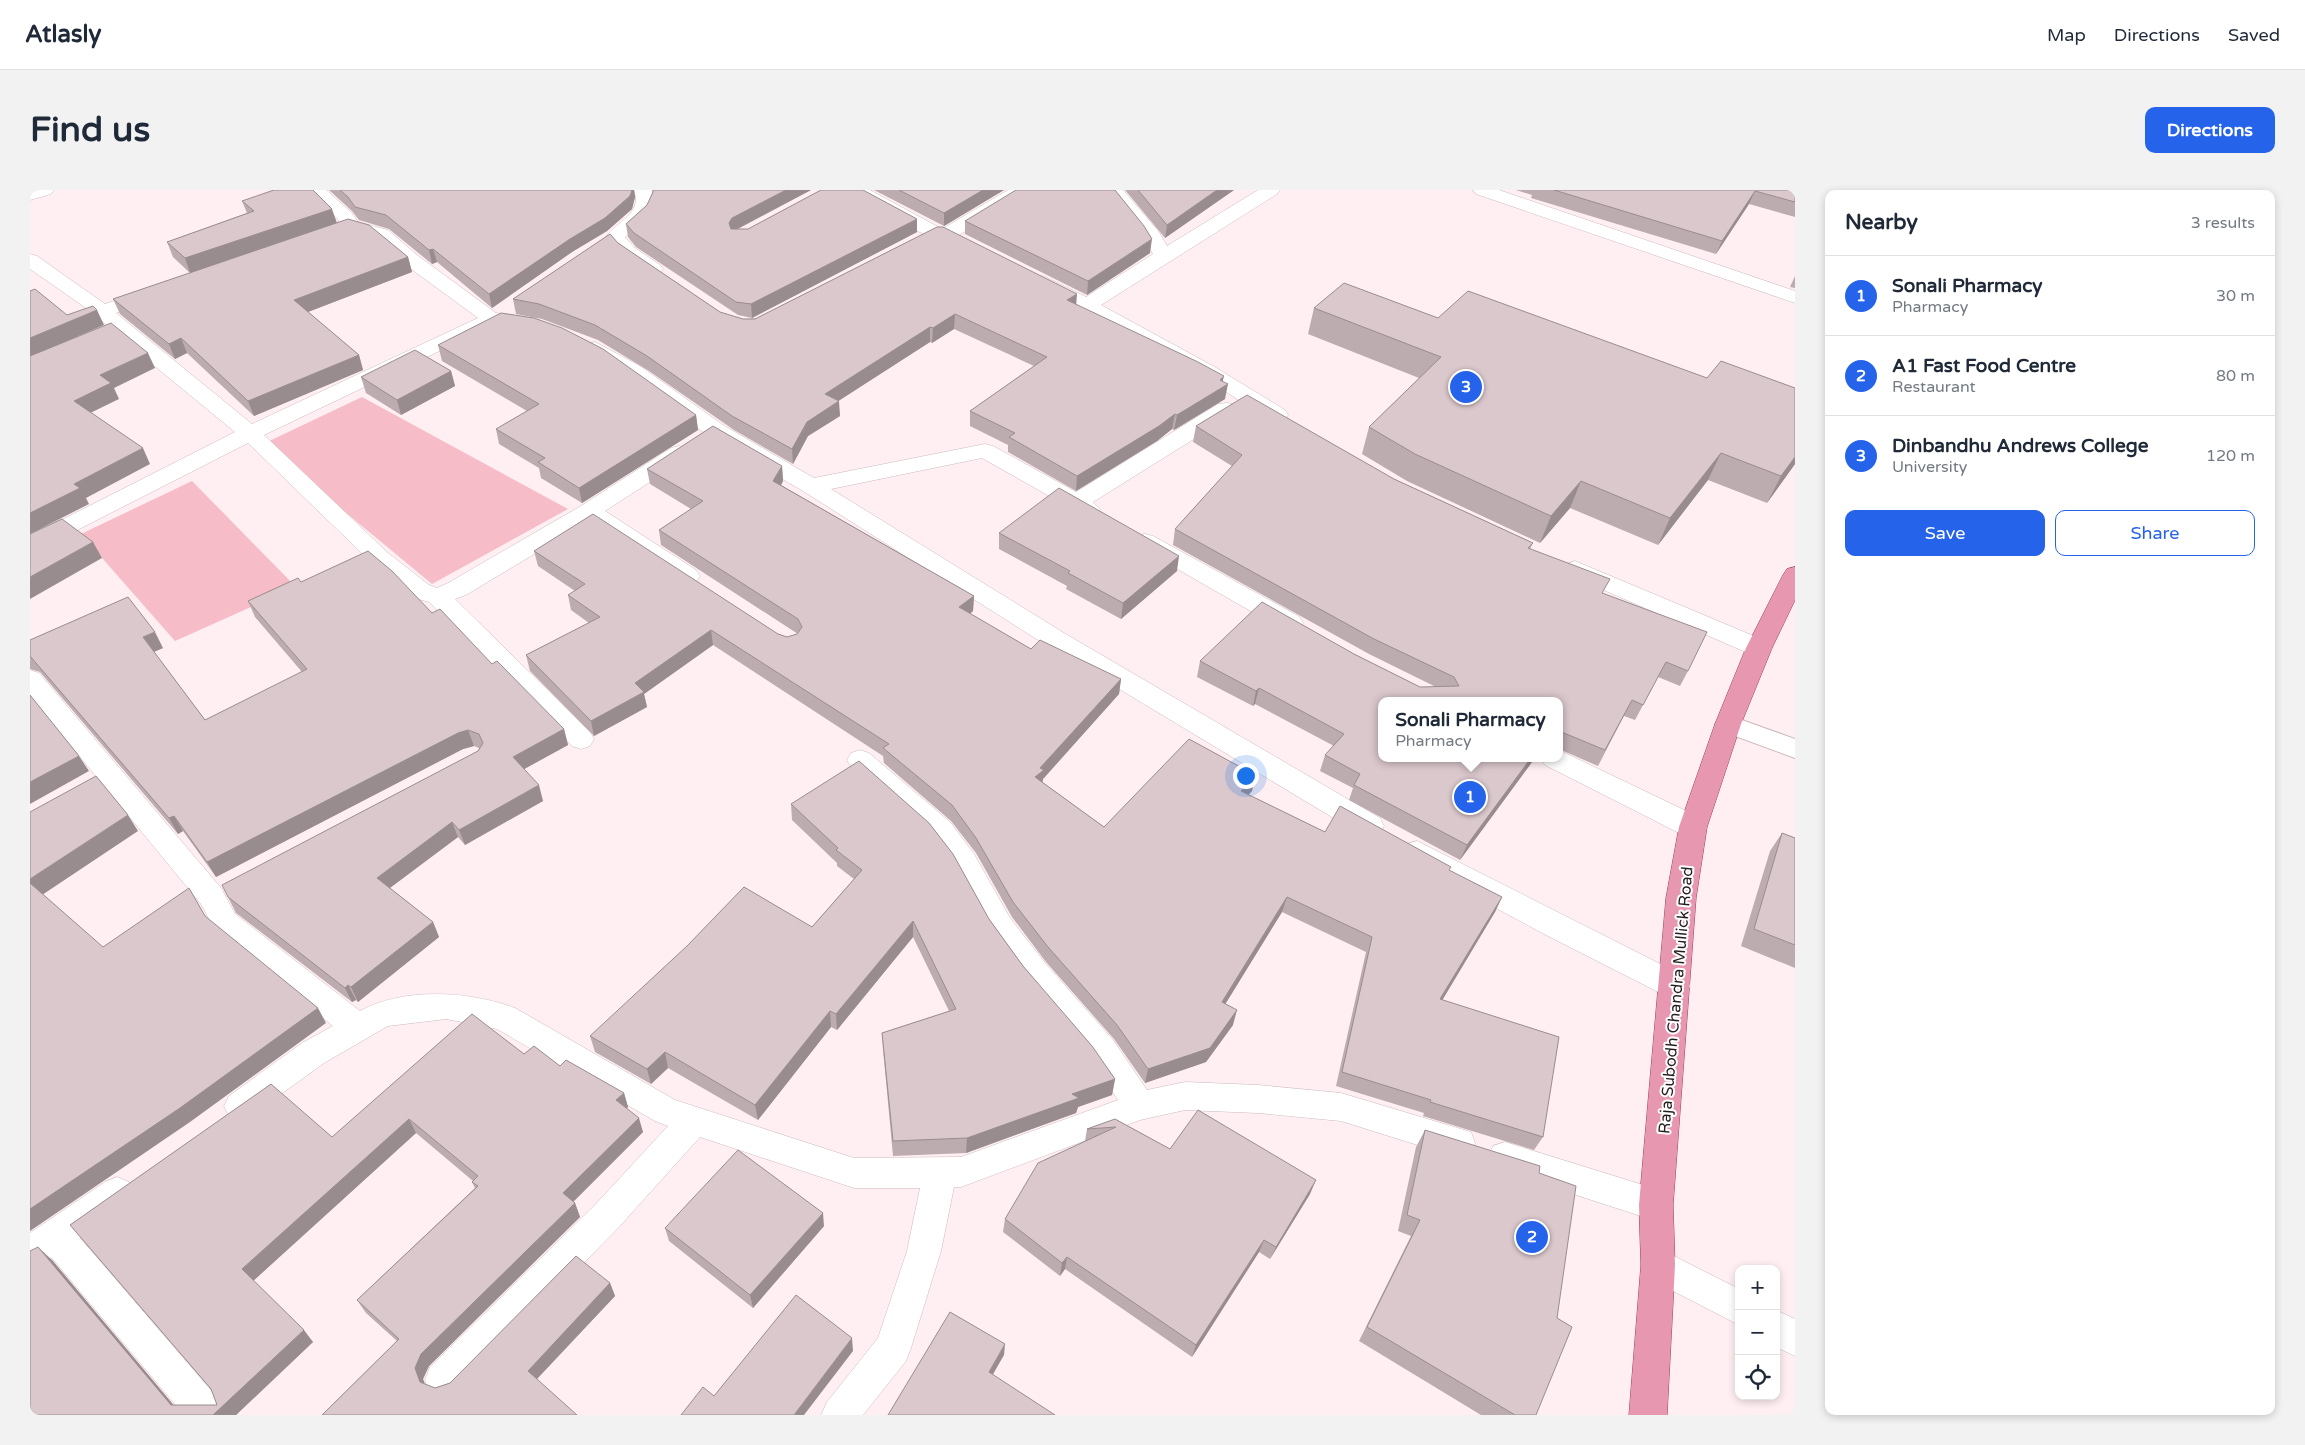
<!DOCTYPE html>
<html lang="en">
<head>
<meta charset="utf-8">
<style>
  :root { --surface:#fff; --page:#f2f2f3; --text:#1f2937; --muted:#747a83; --line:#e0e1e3; --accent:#2563eb }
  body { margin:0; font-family:"Varela Round",sans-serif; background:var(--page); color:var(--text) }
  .controls { position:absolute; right:15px; bottom:15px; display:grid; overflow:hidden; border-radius:10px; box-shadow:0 2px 8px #0003 }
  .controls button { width:45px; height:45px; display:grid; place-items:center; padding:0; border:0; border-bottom:1px solid var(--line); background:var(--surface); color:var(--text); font:25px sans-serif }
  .you { position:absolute; left:1215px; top:585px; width:18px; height:18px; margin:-12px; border:4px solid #fff; border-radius:50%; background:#1a73e8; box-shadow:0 0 0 8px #1a73e833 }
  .badge { display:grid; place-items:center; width:32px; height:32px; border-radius:50%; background:var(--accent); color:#fff; font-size:16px; font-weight:700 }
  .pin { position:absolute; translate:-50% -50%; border:2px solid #fff; box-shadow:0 1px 5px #0006 }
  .popup { position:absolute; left:1348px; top:507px; width:185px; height:65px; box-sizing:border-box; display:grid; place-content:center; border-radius:10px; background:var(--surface); filter:drop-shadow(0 1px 4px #0005); font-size:16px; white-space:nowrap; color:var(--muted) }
  .popup b { font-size:19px; color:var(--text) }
  .popup::after { content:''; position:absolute; left:50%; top:100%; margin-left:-10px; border:10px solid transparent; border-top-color:var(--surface) }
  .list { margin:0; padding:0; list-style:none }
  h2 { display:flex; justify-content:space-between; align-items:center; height:65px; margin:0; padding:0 20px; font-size:21px }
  h2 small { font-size:16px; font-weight:400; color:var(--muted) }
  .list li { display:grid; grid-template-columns:32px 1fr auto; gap:15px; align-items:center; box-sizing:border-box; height:80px; padding:0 20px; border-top:1px solid var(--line) }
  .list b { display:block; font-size:19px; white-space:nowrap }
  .list p { margin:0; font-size:16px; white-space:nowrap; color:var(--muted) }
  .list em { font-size:16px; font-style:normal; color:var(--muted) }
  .actions { display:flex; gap:10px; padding:15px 20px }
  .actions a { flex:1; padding:11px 0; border:1px solid var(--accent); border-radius:10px; text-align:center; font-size:18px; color:var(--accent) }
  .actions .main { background:var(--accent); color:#fff }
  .icon { flex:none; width:28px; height:28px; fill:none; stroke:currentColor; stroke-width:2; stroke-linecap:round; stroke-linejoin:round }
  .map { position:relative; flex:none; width:1765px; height:1225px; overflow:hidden; border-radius:10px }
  header { display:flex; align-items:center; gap:30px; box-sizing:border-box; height:70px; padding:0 25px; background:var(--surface); border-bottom:1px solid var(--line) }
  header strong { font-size:24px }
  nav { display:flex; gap:28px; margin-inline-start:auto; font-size:18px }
  .intro { display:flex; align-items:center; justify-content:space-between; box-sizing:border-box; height:120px; padding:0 30px }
  h1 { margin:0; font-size:35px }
  .button { padding:12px 22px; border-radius:10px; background:var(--accent); color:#fff; font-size:18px; font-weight:700 }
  main { display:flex; gap:30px; padding:0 30px }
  aside { flex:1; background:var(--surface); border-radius:10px; box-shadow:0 2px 8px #0003 }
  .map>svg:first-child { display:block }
  .green { fill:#f6bcc8 }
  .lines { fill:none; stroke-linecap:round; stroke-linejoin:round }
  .service-casing { stroke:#cdbbbe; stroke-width:2 }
  .minor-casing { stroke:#cdbbbe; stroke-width:1 }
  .primary-casing { stroke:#9a3f5c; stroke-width:1 }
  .service { fill:#fff; fill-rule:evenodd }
  .minor { fill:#fff; fill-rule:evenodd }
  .primary { fill:#e897b0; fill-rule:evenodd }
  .wall { fill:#bcacaf }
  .shaded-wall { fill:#998c8f }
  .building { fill:#dbc8cc; stroke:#998c8f }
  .labels { text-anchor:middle; stroke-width:4; stroke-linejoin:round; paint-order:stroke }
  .street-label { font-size:16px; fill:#251e20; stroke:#fff }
</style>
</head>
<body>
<header>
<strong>Atlasly</strong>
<nav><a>Map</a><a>Directions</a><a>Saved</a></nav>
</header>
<div class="intro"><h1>Find us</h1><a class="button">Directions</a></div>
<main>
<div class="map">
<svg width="1765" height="1225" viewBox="0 0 1765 1225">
  <rect width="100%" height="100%" fill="#ffeff2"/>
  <path class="green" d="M332,207L538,319L402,394L233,254Z
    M162,291L266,397L145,451L51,344Z"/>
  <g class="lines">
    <defs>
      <path id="service" d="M1698,525L1765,549V568L1689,540L1685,534L1689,528Z"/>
      <path id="minor" d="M0,0H24L21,4L0,10Z
        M276,0H296L321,22L328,32L358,40L387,65L466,123L503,129L506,133L503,137L496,139L464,135L234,245L358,363L399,395L407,398L418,393L551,316L641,258L649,256L657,258L660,263L657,268L575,321L666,380L670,386L666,392L658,394L650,392L559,331L436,405L425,409L560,542L564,549L560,556L551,559L542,556L399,412L381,407L342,373L218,253L8,360L0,363V346L205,242L83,142L66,125L0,79V64L7,66L75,114L121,99L128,101L131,105L128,109L86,123L222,234L448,128L373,73L344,48L322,42L313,45L306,43L304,39L310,34L308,29Z
        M604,0H622L624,14L614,30L595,47L605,58L630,75L633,79L630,83C610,88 586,62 576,47C587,31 613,24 604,0Z
        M818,0H840L912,39L978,0H1000L997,4L924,48C897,55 846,17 821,4Z
        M1074,0H1093L1129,42L1137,56L1228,0H1250L1247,4L1071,115L1183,176L1255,220L1258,225L1255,230L1247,231L1239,230L1169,184L1006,96L1003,92L1006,88L1013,86L1056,107L1123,64L1114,48Z
        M1443,0H1469L1765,101V113L1446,4Z
        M565,152L610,176L693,235L784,288L955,254L963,256L1046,302L1188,214L1196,213L1204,214L1207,219L1204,224L1063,312L1070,319L1067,324L1059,326L1051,324L952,268L801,299L1034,443L1350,628L1354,636L1350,644L1340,647L1330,644L1016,455L773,301L677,245L596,184L558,162L555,158L558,154Z
        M1115,344L1123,346L1270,427L1273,433L1270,439L1261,441L1252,439L1107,356L1103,351L1107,346Z
        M1545,371L1738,452L1742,458L1738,464L1729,467L1720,464L1537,384L1533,379L1537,374Z
        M0,480L9,483L191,698L205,724L330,821C374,797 439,801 485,818L645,910L824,968L931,967L1088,910L1061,870L993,791L960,744L924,680L900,648L821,577L817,570L821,563L830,560L839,563L920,632L944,664L980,728L1015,773L1083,850L1117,900L1155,892L1228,895L1311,903L1441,942L1445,953L1441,964L1429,968L1311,931L1228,923L1155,920L1110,930L931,997H924L911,1061L881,1158L876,1171L833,1225H791L797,1212L848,1148L877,1061L890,998H824L670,947L589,1037L426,1203L413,1208L400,1203L395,1190L400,1177L565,1015L638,936L625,931L467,839L416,829L358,836L294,873L221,926L210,930L199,926L194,916L199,906L272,853L303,836L185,740L171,714L0,506Z
        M1529,560L1673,629L1677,637L1673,645L1663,648L1653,645L1515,575L1511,568H1529Z
        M1387,651L1656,787L1660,796L1656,805L1645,809L1634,805L1516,745L1377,670L1373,662L1377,654Z
        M1475,952L1626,999L1638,1004L1643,1015L1638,1026L1626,1031L1463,978L1458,967L1463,956Z
        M87,987L99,992L104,1003L99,1014L50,1048L191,1212L197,1225H154L22,1068L0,1079V1043L75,992Z
        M1628,1058L1709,1099V1135L1616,1087L1611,1075L1616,1063Z
        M1746,1120L1765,1129V1166L1746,1157Z"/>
      <path id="primary" d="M1765,377V410L1742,458L1711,534L1677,637L1666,708L1643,1015L1645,1075L1637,1225H1599L1611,1075L1609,1015L1636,708L1649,637L1685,534L1716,458L1753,385L1757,379Z"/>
    </defs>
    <use href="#service" class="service-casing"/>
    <use href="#minor" class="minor-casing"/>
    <use href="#primary" class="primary-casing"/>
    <use href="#service" class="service"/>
    <use href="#minor" class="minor"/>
    <use href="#primary" class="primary"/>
  </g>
  <path class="wall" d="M299,0H604L605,7L602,19L577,41L542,62L462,118L407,72L402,74L359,39L329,30L322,21Z
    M623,0H781L708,39L887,42L722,128L708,125L606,57L598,47L596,34L617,15L623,2Z
    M844,0H974L914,36Z
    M1095,0H1204L1135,48Z
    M1486,0H1765V27L1719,14L1686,64L1501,8L1502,5Z
    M212,11L307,33L378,67L382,82L278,122L329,165L333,180L224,226L157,163L145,169L90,124L83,109L160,83L143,67L137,52L217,23Z
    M935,31L1120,63L1057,105L935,44Z
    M588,53L690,122L713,129L1046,115L1193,191L1195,209L1144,240L1142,239L1127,251L1046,301L978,262V255L940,236V221L1004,176L924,139L902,153L900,152L808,211L810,226L778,246L763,274L704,240L619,181L568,150L512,129L486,124L483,109Z
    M1765,86V98L1760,97Z
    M1284,118L1408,128L1677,188L1765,198V274L1737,313L1678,290L1628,355L1540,318L1510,353L1377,291L1332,264L1339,237L1389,188L1278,144Z
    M408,155L666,225L668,240L552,313L511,288L509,278L469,254L466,239L497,221L412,171Z
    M421,181L425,196L371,225L336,203L331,187Z
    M1166,236L1364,289L1503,353L1500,359L1573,403L1658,481L1650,496L1628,487L1605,530L1594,526L1568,576L1529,559V511L1505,568L1430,670L1319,610L1323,598L1290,581L1295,565L1304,556L1225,514L1223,516L1167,487L1170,471L1324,464L1390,497H1406L1339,464L1143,355L1145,339L1202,276L1163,252Z
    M752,276L753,291L751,295L944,406L943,421L940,424L1001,459L1091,489L1089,504L1013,589L1012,592L1074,637L1225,585L1222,601L1218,605L1295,642L1419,681L1472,707L1465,722L1412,810L1513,947L1504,960L1393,926L1394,923L1306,896L1336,762L1252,722L1195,814L1203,835L1176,872L1115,893L1084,849L1016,772L982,727L946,663L921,631L854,573L853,566L683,455L614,504L617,517L564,546L500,481L496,465L559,433L541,420L538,405L545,401L508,376L504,361L757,447L767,444H768L631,355L629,340L661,319L620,294L617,279Z
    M969,343L1147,381L1091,429L1036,399L1037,396L969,359Z
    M271,392L402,423L462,474L534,539L538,555L494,579L513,611L435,655L428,647L360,698L403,732L409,747L328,812L326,810L322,812L206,723L198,707L448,561L449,558L444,556L433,559L186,687L153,641L148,644L10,482L0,479V450L133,458L124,462L175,530L272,482L225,427L218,411Z
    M761,614L959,729L993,776L1085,889L1082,905L1048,917L1046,923L936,963L863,966L853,859L852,843L919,821L883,747L807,840L801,837L728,930L638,878L621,894L565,862L560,846L782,737L824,689L807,676V673L762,630Z
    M1752,643L1765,648V778L1711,756L1740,661Z
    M494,864L530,876L594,903L598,917L597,918L613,942L543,1012L545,1013L550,1027L399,1176L393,1189L395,1194L405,1198L420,1193L580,1093L585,1106L507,1189L292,1225L367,1151L336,1123L327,1110L445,998L442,992L443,991L386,943L223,1091L283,1152L206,1225H0L22,1070L143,1215H187L181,1199L40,1035L302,947Z
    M1085,929L1140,959L1280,1004L1240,1069L1229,1062L1162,1167L1035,1079L1030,1086L973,1042L975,1029L1055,951L1057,939Z
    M1395,940L1509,983L1506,1225H1451L1329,1151L1381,1046L1368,1041L1386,957Z
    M794,1036L723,1118L639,1051L635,1038Z"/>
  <path class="shaded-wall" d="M602,0H604L605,7L602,19L577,41L542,62L462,118L459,104Z
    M756,0H781L703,41L700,46L699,33L702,28Z
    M953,0H974L914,36V23Z
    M1187,0H1204L1135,48L1137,35Z
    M1725,1L1719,14L1686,64L1692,51Z
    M302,19L307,33L160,83L155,68Z
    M887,29V42L722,128L721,114Z
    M1122,49L1120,63L1057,105L1058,91Z
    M403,59L407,72L402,74L399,60Z
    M378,67L382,82L270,125L264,110Z
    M1047,104L1046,118L1037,110Z
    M67,120L74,135L0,167V148Z
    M925,124L924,139L902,153L903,138Z
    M900,137V152L796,219L795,204Z
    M151,148L157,163L145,169L139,154Z
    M118,163L125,178L84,198L89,209L52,227L44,211L70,185Z
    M329,165L333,180L224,226L218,211Z
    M421,181L425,196L371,225L367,210Z
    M1194,186L1191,198L1198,194L1195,209L1144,240L1147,225Z
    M809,211L810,226L778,246L763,274L762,259L777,232Z
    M1145,224L1142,239L1127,251L1046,301L1047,286Z
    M666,225L668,240L552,313L549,298Z
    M113,258L120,274L56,308L59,314L0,344V323L44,294Z
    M1691,263L1678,290L1628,355L1640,328Z
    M1765,267V274L1737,313L1751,286Z
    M752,276L753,291L745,307L743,291Z
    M1551,291L1540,318L1510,353L1521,326Z
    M63,352L72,368L0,409V387Z
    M1149,366L1147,381L1091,429L1093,413Z
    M944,406L943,421L928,433L929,417Z
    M681,440L683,455L614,504L617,517L564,546L561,531L605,493Z
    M125,442L133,458L121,463L113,447Z
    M1091,489L1089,504L1013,589L1012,596L1005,587L1010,578Z
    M1229,498L1225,514L1223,516L1226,501Z
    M534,539L538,555L487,583L483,567Z
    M438,540L444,556L433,559L186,687L177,672L428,543Z
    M49,566L59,581L0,614V592Z
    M1501,568H1505L1430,670L1437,655Z
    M1225,585L1222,601L1207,617L1211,601Z
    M509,595L513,611L435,655L429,640Z
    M98,625L108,641L9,707L0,695V689Z
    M144,626L153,641L148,644L139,628Z
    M422,632L428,647L353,703L347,688Z
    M1257,707L1252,722L1188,826L1192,812Z
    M1472,707L1465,722L1404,824L1410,809Z
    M883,731V747L807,840L806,824Z
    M403,732L409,747L328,812L321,797Z
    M318,795L326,810L322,812L315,798Z
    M288,818L296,833L160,932L0,1041V1019Z
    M1207,820L1203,835L1176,872L1115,893L1118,879Z
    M800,821L801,837L728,930L725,915Z
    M635,862L638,878L621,894L617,879Z
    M1085,889L1082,905L1048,917L1046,923L936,963L937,948L1042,904Z
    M594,903L598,917L590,924L586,910Z
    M609,928L613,942L538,1017L533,1003Z
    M379,929L386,943L222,1092L212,1079Z
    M1286,990L1280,1004L1240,1069L1246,1057Z
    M545,1013L550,1027L399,1176L393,1189L398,1204L390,1192L385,1178L391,1164Z
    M793,1023L794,1036L723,1118L720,1105Z
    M1234,1050L1229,1062L1162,1167L1166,1155Z
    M8,1057L22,1070L152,1225L141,1215Z
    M1037,1067L1035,1079L1030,1086L1032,1073Z
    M580,1093L585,1106L504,1192L498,1181Z
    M274,1140L283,1152L206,1225H183Z
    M822,1148L823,1161L774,1225H764Z
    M975,1154L974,1165L958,1193L959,1182Z"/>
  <path class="building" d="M244,0H283L302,19L155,68L137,52L224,21L212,11Z
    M310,0H602L600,6L575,28L540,49L459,104L403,59L399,60L356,25L325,17L318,7Z
    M623,0H756L702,28L699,33L701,39H718L791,0H833L887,29L721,114L706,112L604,43L596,34L617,15L623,2Z
    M869,0H953L914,23Z
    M986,0H1085L1114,36L1122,49L1058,91L935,31Z
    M1108,0H1187L1137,35Z
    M1524,0H1765V12L1725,1L1692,51Z
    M318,29L339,35L378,67L264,110L329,165L218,211L151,148L139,154L83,109Z
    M907,37H913L1047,104L1037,110L1166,171L1194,186L1190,190L1198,194L1147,225L1145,224L1129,236L1047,286L979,247L985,243L940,221L1017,167L925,124L903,138L900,137L795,204L809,211L777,232L762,259L702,226L617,166L565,135L509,114L483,109L580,44L588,53L690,122L713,129H725Z
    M1314,93L1408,128L1438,101L1677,188L1691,171L1765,198V267L1751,286L1691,263L1640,328L1551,291L1521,326L1385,264L1339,237L1411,167L1284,118Z
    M5,99L37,125L63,116L67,120L0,148V101Z
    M471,123L504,128L532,138L573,159L666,225L549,298L508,272L515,268L466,239L509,214L408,155Z
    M81,133L118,163L70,185L81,193L44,211L113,258L44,294L50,298L0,323V166Z
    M385,160L421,181L367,210L331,187Z
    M1217,205L1364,289L1503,353L1498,358L1580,389L1572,403L1677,442L1658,481L1636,472L1613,515L1602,510L1575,560L1529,541V511H1351V568H1501L1437,655L1324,595L1330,584L1295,565L1314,544L1229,498L1226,501L1170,471L1232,412L1324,464L1390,497L1429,496L1424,487L1344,449L1145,339L1212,265L1166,236Z
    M683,236L752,276L743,291L944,406L929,417L1001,459L1010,450L1091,489L1010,578L1014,580L1005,587L1074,637L1159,549L1225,585L1211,601L1295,642L1310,616L1421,677L1419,680L1472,707L1410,809L1529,847L1513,947L1400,912L1401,910L1312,882L1342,747L1257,707L1192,812L1207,820L1180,858L1118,879L1087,835L1018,757L983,712L946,648L922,615L853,558L859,554L681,440L605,493L614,502L561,531L496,465L570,427L538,405L555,394L504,361L563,324L748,444L757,447L767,444L772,437L768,429L629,340L673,311L617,279Z
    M1029,298L1149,366L1093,413L1038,383L1040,381L969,343Z
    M32,329L63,352L0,387V344Z
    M338,361L362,381L402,423L410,419L462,474L467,471L534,539L483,567L509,595L429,640L422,632L347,688L403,732L321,797L318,795L315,798L198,707L192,695L448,561L453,553L449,544L438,540L428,543L177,672L144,626L139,628L0,466V450L98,407L125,442L113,447L175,530L277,479L218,411L268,388L271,392Z
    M0,505L49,566L0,592Z
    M829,571L899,633L923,664L959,729L993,776L1062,856L1085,889L1042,904L1049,908L937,948L863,951L852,843L926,819L883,731L806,824L800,821L725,915L635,862L617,879L560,846L657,756L714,697L782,737L832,680L806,660L808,658L761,614Z
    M66,586L98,625L0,689V622Z
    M1752,643L1765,648V755L1724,739Z
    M0,693L73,757L159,698L175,726L288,818L150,918L0,1019Z
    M442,824L494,864L504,856L530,876L536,870L594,903L586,910L609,928L533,1003L545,1013L391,1164L385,1178L390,1192L405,1198L420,1193L546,1066L580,1093L498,1181L547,1225H292L369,1149L327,1110L448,996L442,992L448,986L379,929L212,1079L274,1140L183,1225H0V1061L8,1057L141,1215H187L181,1199L40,1035L241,894L302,947Z
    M1168,920L1286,990L1246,1057L1234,1050L1166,1155L1037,1067L1032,1073L975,1029L1008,973L1086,937L1057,939L1085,929L1140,959Z
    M1395,940L1510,976L1509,983L1546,996L1527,1128L1542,1137L1506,1225H1485L1337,1137L1390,1030L1377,1025Z
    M708,960L793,1023L720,1105L635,1038Z
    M766,1105L822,1148L764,1225H651L673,1197L684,1206Z
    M920,1122L975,1154L959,1182L1025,1225H858Z"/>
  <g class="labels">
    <g class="street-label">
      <text transform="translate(1645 810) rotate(-85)" y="6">Raja Subodh Chandra Mullick Road</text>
    </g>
  </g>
</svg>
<div class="controls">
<button>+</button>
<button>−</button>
<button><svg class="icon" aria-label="locate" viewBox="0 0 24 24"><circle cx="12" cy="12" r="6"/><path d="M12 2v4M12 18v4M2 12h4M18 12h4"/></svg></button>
</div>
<div class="you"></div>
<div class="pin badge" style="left:1440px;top:607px">1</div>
<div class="popup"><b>Sonali Pharmacy</b>Pharmacy</div>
<div class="pin badge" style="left:1502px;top:1047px">2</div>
<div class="pin badge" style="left:1436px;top:197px">3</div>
</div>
<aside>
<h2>Nearby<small>3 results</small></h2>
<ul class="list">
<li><span class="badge">1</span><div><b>Sonali Pharmacy</b><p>Pharmacy</p></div><em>30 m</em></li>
<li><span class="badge">2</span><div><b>A1 Fast Food Centre</b><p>Restaurant</p></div><em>80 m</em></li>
<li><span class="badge">3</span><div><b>Dinbandhu Andrews College</b><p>University</p></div><em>120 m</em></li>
</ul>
<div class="actions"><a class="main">Save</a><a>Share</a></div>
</aside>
</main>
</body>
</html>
